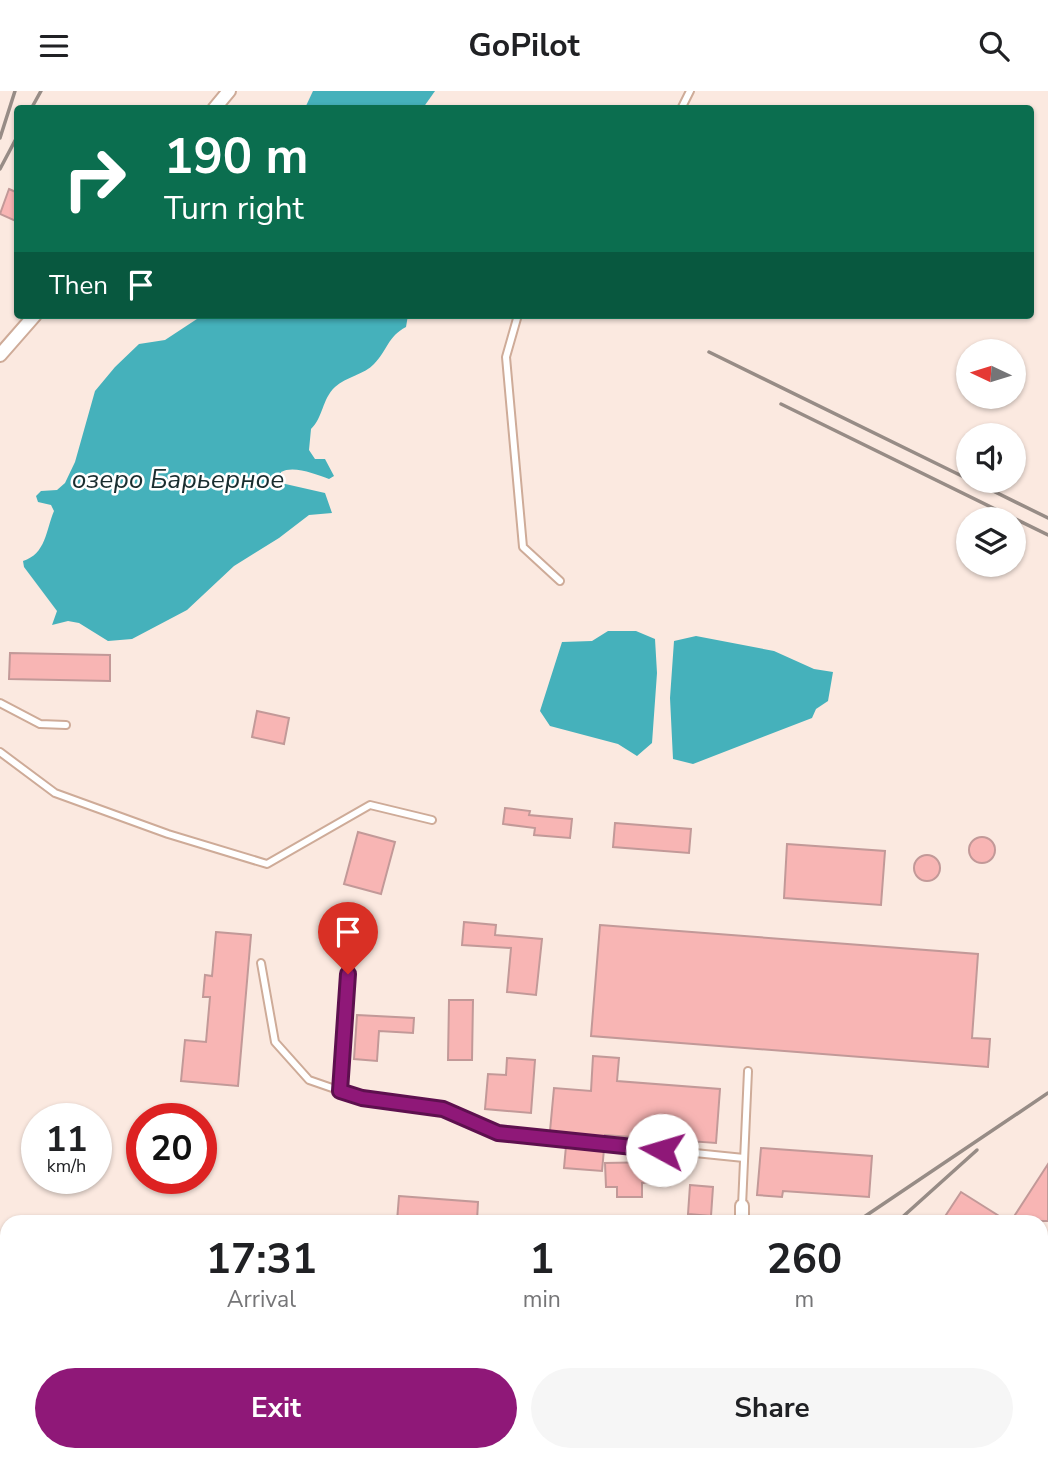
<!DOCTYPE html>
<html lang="en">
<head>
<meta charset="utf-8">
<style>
  body { margin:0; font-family:"Nunito Sans",sans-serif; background:#f6f6f6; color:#202124; height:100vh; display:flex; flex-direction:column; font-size:26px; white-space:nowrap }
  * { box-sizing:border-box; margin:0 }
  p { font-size:23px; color:#757577 }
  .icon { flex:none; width:38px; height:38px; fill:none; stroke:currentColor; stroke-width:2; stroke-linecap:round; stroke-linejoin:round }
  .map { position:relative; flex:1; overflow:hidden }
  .sheet { position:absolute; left:0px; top:1124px; width:1048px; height:247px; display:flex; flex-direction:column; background:#fff; border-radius:21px 21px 0 0; box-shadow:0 2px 5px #0004 }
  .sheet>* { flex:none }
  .banner { position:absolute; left:14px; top:14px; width:1020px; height:214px; border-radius:7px; box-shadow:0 2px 5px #0004; background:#0b6e4f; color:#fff; overflow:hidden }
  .needle { width:46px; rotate:274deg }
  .controls { position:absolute; left:956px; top:248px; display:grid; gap:14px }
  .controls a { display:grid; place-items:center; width:70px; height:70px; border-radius:50%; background:#fff; box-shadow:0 2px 5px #0004; font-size:35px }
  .speed { position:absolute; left:21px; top:1012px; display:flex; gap:14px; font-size:35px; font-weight:700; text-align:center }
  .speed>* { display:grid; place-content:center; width:91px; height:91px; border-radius:50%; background:#fff; box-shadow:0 2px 5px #0004; line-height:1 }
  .speed small { font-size:18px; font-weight:400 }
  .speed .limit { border:10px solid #d22; background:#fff; color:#111 }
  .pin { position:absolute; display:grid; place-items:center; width:60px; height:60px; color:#fff; margin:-72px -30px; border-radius:50% 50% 50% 0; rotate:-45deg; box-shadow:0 0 7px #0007 }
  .pin .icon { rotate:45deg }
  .me { position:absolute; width:77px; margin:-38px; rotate:276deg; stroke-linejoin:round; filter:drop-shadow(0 0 5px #0008) }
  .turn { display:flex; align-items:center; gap:24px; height:147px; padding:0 35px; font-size:32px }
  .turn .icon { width:91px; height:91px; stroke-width:2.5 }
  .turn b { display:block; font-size:49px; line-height:60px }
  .then { display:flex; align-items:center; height:66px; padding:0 35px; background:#0003; gap:14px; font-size:26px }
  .eta { display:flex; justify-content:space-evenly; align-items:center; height:119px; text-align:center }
  .eta b { font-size:42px; font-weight:700; line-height:49px }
  .button { display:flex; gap:14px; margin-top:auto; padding:14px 35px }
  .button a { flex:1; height:80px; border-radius:42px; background:#8f1878; color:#fff; font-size:28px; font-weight:700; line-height:80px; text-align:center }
  .button a+a { background:#f6f6f6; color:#202124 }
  header { display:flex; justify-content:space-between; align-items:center; height:91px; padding:0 35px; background:#fff; font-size:32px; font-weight:700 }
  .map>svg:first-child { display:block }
</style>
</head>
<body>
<header><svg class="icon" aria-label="menu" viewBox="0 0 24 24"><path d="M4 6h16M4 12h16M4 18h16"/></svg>GoPilot<svg class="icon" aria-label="search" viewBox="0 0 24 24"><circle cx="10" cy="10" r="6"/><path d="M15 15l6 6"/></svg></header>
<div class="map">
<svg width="1048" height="1370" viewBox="0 0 1048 1370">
  <rect width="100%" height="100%" fill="#fbf3ef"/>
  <path fill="#fbe9e0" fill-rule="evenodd" d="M 0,0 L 1048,0 L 1048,1370 L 0,1370 ZM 18,18 L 1031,18 L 1031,224 L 18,224 ZM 968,261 L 1013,261 L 1013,306 L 968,306 ZM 968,345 L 1013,345 L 1013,390 L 968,390 ZM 968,429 L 1013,429 L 1013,474 L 968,474 ZM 37,1027 L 96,1027 L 96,1087 L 37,1087 ZM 142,1027 L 201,1027 L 201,1087 L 142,1087 ZM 7,1130 L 1041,1130 L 1041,1363 L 7,1363 Z"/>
  <g fill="#45b1bb">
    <polygon points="313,0 435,0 423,17 305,17"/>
    <path d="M 203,224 L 408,224 L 406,236 C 388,245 387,260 374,273 C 365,283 346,286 335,296 C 322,308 323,327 311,338 L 309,359 L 315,368 L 325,368 L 334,385 L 329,388 C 316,383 293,374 281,381 L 281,392 L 325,402 L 332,422 L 309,424 L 279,447 L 234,475 L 187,519 L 132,548 L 108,550 L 79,532 L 68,530 L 52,534 L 57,520 L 24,476 L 23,470 C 46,463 46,439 54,420 L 51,414 L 38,411 L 36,405 L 41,400 L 57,399 L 65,392 L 75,371 L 95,300 L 115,276 L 139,253 L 165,249 Z"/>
    <polygon points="608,540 636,540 655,548 657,582 652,652 637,665 618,653 550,635 540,620 562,551 592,550"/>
    <polygon points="696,545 774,560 814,578 833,581 828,610 816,618 812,627 693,673 673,668 670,607 674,550"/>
  </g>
  <g fill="#f8b5b4" stroke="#c29998" stroke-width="2">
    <polygon points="9,98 18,102 18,131 0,123"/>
    <polygon points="10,562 110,564 110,590 9,588"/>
    <polygon points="257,620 289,627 284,653 252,646"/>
    <polygon points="505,717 530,720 529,724 572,728 570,747 534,744 535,737 503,733"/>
    <polygon points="615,732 691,738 689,762 613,756"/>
    <polygon points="358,741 395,751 381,803 344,793"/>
    <circle cx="982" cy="759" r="13"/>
    <polygon points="787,753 885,760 881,814 784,807"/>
    <circle cx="927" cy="777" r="13"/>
    <polygon points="464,831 496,834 495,844 542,848 536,904 507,901 511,857 462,854"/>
    <polygon points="600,834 978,863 972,947 990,948 988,976 591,945"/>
    <polygon points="216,841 251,844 238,995 181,990 185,949 206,951 210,906 203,906 205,884 212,885"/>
    <polygon points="449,909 473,909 472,969 448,969"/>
    <polygon points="357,924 414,927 413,942 379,940 377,970 354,968"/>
    <polygon points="593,965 619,967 617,990 720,998 716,1052 605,1044 605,1047 550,1040 554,997 591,1000"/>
    <polygon points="507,967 535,969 531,1022 485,1018 488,983 506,984"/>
    <polygon points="566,1055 604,1058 602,1080 564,1077"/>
    <polygon points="761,1057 872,1065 869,1106 783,1100 782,1106 757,1104"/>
    <polygon points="657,1071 657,1091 642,1092 642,1106 617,1106 617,1096 606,1096 605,1072"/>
    <polygon points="1048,1073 1048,1130 1011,1130"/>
    <polygon points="690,1094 713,1096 711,1125 688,1123"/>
    <polygon points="961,1101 1007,1130 942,1130"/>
    <polygon points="399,1105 478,1111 477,1130 397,1130"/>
  </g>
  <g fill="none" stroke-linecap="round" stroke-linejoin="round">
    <g stroke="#ceab98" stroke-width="10">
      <g id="lane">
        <polyline points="681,18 690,0"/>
        <polyline points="518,224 506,266 523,456 560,490"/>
        <polyline points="0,612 40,633 66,634"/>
        <polyline points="0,661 55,702 168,743 267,773 370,714 432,729"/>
        <polyline points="261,872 275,951 309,989 361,1007 443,1018 498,1042 744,1067"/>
        <polyline points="340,1000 348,882"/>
        <polyline points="742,1115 748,980"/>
        <polyline points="0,1208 7,1211"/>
        <polyline points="0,1331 7,1328"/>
      </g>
    </g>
    <g stroke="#ceab98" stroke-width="16">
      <g id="street">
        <polyline points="214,18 229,0"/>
        <polyline points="0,264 35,224"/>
        <polyline points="742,1115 742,1130"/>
        <polyline points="727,1370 727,1363"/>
      </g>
    </g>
    <use href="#lane" stroke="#fff" stroke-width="6"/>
    <use href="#street" stroke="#fff" stroke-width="12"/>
    <g stroke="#978c86" stroke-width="3.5">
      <polyline points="31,18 41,0"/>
      <polyline points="0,47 15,0"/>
      <polyline points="0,78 18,44"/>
      <polyline points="709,261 968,388"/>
      <polyline points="781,313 1048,444"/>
      <polyline points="973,390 1048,427"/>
      <polyline points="858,1130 1048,1002"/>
      <polyline points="898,1130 977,1059"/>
      <polyline points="323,1363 390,1370"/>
      <polyline points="656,1363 672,1370"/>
      <polyline points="817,1363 819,1370"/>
      <polyline points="77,1370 102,1363"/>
      <polyline points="120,1370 149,1363"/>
    </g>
  </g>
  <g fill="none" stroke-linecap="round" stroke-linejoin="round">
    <g stroke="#5d104e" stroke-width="18">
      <polyline id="route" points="348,883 340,1000 362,1007 443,1018 498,1042 662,1059"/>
    </g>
    <use href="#route" stroke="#8f1878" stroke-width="12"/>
  </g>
  <g text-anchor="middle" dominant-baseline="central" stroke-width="5" stroke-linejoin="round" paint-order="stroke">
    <g font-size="26" font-style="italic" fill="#1a2d2f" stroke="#fff">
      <text x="178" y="388">озеро Барьерное</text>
    </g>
  </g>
</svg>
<div class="controls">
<a><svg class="needle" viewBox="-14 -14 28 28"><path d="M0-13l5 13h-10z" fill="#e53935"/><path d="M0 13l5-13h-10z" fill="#757577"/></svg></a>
<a><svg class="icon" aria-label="sound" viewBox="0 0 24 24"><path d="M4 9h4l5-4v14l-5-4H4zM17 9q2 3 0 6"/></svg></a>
<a><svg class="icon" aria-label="layers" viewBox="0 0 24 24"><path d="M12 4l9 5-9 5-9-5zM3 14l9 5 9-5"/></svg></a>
</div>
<div class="speed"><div>11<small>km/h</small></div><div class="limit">20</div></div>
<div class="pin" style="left:348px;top:883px;background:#d93025"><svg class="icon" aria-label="arrive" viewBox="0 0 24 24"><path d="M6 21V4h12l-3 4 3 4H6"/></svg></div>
<svg class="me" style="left:662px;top:1059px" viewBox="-20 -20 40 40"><circle r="19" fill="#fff"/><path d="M0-13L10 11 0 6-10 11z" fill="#8f1878"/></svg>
<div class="banner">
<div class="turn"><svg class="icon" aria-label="right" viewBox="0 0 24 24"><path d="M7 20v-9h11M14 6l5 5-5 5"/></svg><div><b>190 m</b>Turn right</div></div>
<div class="then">Then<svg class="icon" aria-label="arrive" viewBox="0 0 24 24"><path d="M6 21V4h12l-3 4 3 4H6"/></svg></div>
</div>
<section class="sheet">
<div class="eta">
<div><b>17:31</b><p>Arrival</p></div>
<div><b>1</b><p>min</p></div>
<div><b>260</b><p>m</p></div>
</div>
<div class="button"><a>Exit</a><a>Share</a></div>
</section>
</div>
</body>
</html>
